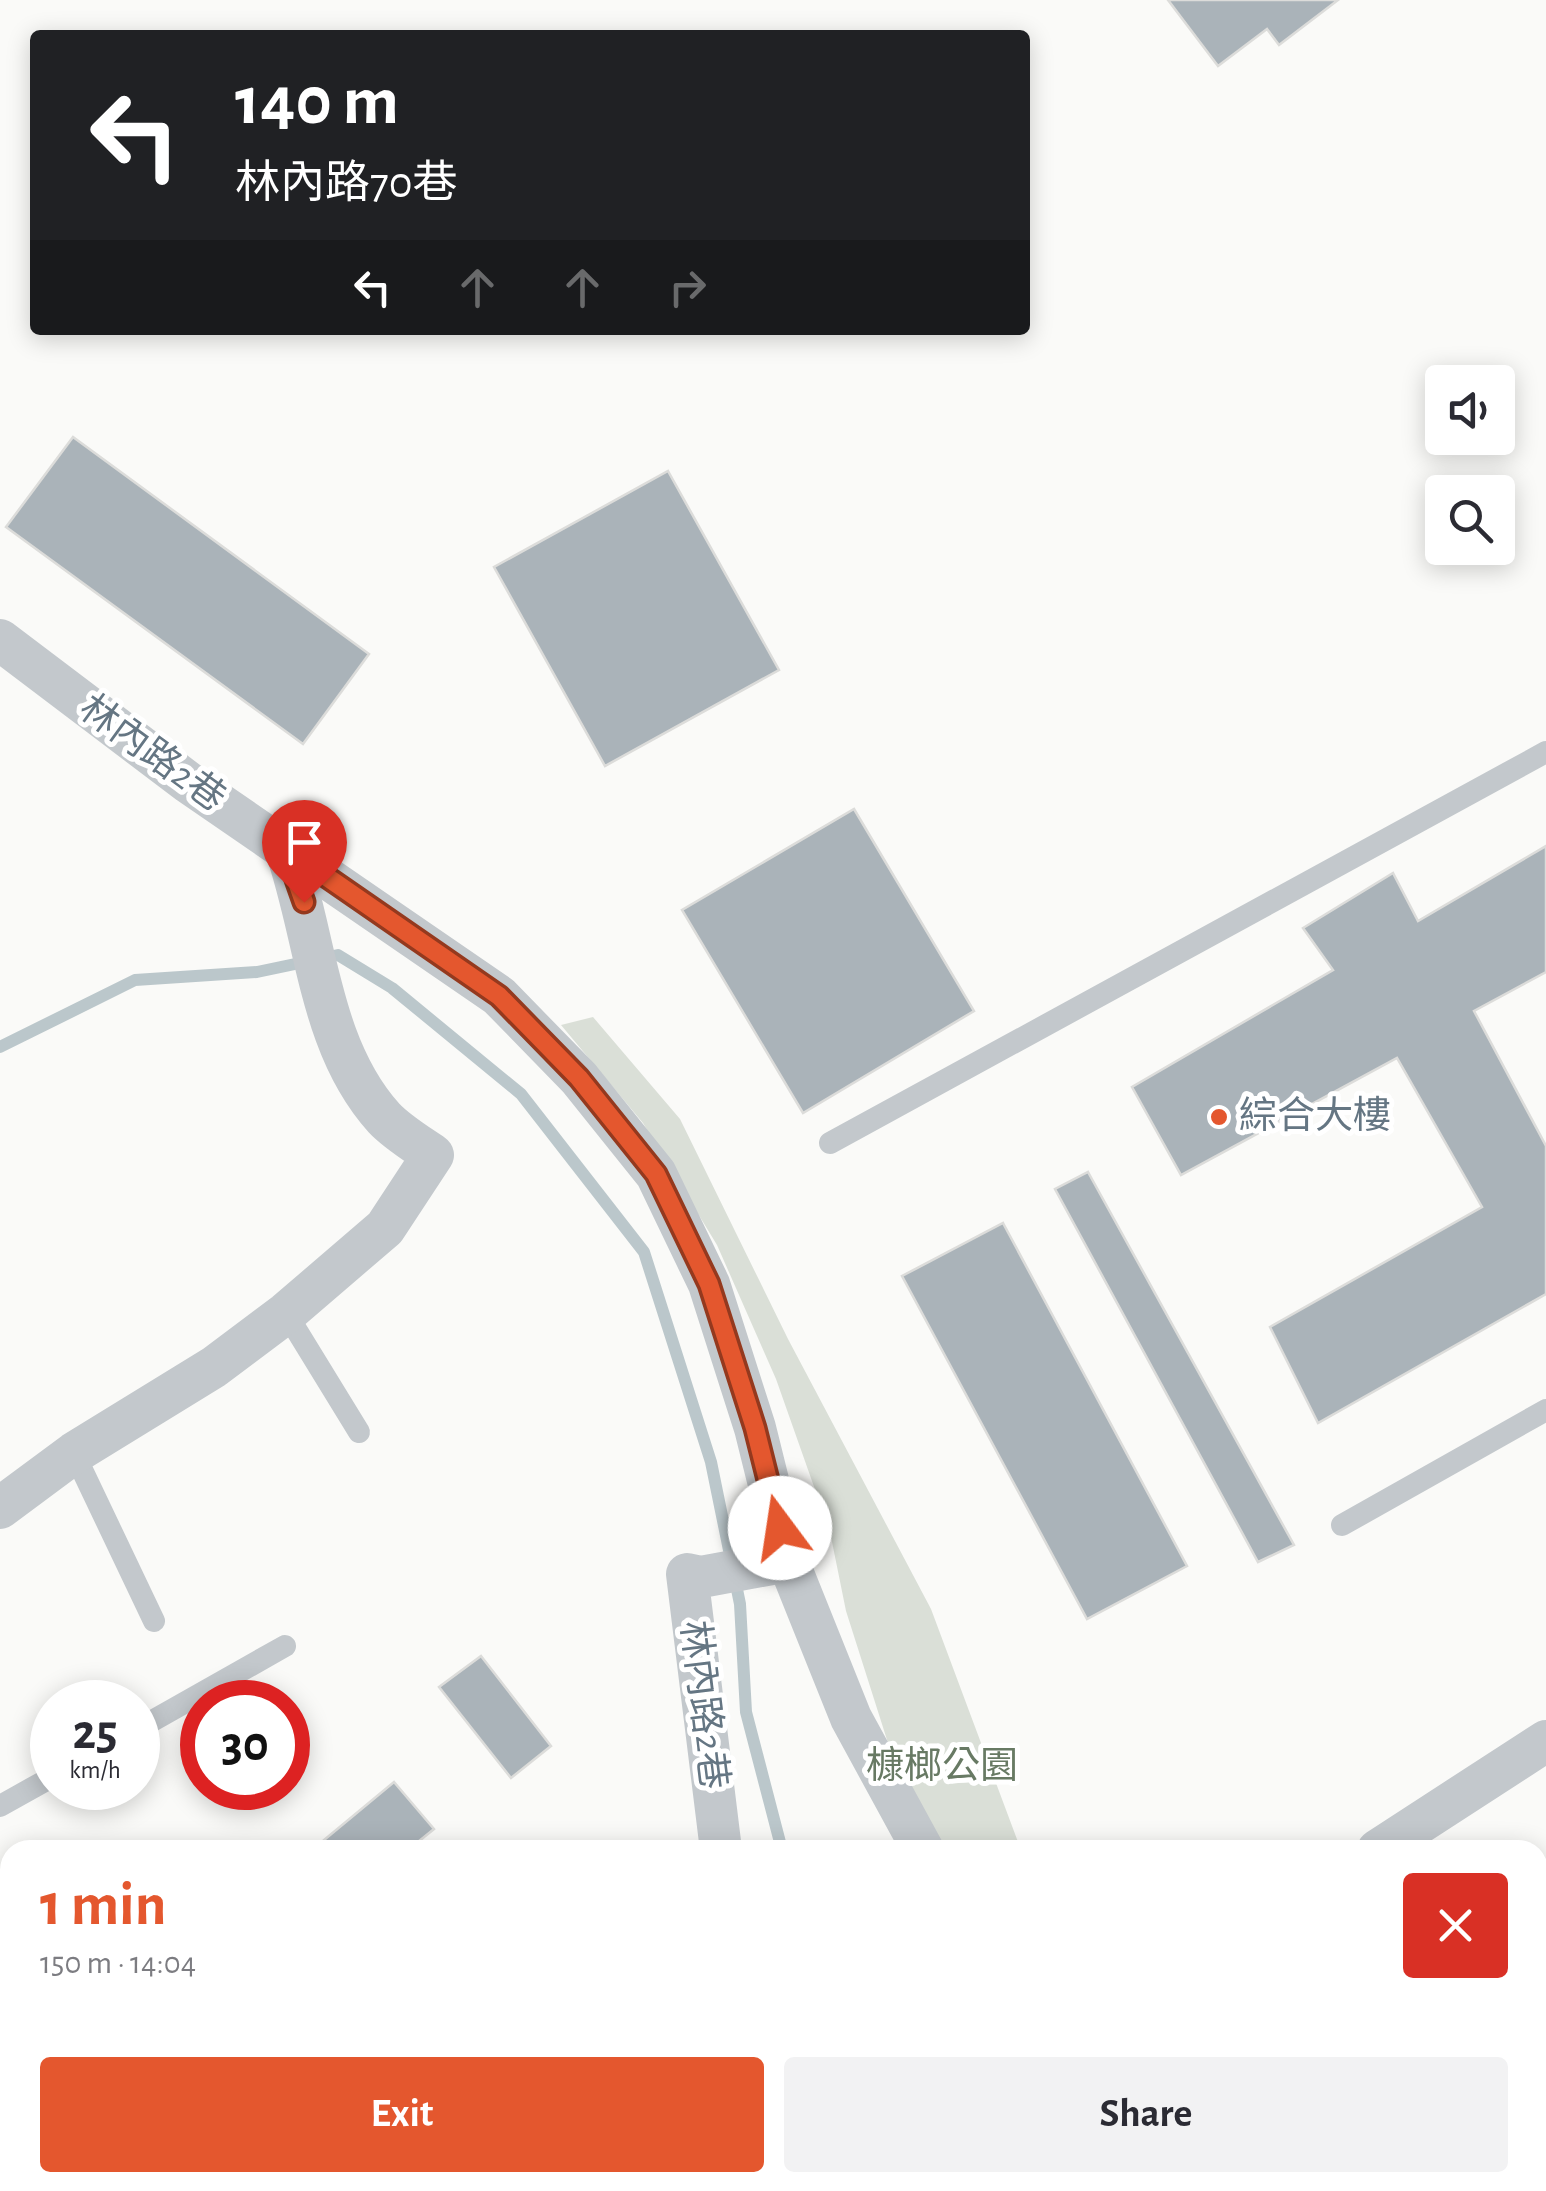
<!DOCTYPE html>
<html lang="en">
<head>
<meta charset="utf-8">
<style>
  body { margin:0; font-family:"Alegreya Sans","Noto Sans TC",sans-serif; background:#f2f2f3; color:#2b2b33; height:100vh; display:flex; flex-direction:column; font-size:38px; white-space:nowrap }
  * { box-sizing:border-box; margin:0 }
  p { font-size:32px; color:#7c7c81 }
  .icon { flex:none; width:55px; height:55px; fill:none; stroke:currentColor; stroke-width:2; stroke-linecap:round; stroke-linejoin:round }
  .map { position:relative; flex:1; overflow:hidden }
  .sheet { position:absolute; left:0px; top:1840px; width:1548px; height:352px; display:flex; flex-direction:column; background:#fff; border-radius:30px 30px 0 0; box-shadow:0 5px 25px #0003 }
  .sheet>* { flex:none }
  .guide { position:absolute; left:30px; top:30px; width:1000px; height:305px; border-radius:10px; box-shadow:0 5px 25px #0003; background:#202124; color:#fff; overflow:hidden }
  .tools { position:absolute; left:1425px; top:365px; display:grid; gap:20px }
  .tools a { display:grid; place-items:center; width:90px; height:90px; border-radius:10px; background:#fff; box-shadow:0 5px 25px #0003; font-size:50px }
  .speed { position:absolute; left:30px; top:1680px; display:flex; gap:20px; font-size:50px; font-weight:700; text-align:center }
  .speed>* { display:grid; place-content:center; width:130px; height:130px; border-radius:50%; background:#fff; box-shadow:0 5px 25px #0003; line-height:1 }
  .speed small { font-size:25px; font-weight:400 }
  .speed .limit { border:15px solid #d22; background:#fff; color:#111 }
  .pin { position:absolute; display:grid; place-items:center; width:85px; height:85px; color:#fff; margin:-102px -42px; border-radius:50% 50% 50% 0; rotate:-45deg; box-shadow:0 0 10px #0007 }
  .pin .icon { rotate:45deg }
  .me { position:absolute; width:110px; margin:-55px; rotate:346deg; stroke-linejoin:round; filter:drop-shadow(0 0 8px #0008) }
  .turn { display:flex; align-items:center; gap:35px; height:210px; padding:0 40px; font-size:45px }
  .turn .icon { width:130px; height:130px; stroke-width:2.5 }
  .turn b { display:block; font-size:70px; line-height:85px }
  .lanes { display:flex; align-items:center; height:95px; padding:0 40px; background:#0003; justify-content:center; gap:50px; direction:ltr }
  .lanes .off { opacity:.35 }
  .round { display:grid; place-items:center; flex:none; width:105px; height:105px; border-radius:10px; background:#f2f2f3 }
  .headline { display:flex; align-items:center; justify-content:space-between; height:170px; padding:0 40px }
  h1 { font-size:60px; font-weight:700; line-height:75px; color:#e4572e }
  .primary-button { display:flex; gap:20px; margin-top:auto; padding:20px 40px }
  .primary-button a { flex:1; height:115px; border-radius:10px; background:#e4572e; color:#fff; font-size:40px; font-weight:700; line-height:115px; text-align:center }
  .primary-button a+a { background:#f2f2f3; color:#2b2b33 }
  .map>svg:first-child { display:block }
</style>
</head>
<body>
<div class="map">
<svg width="1546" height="2191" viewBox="0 0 1546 2191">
  <rect width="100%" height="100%" fill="#fafaf8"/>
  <polygon fill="#dadfd7" points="593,1017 680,1119 788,1339 931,1609 1021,1850 942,1850 902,1787 846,1611 830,1532 776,1379 717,1245 643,1123 561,1025"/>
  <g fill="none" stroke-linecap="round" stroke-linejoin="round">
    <polyline stroke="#bbc7cb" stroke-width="12" points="0,1047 135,980 257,972 338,955 392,988 521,1094 644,1252 711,1462 740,1604 746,1712 782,1850"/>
  </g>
  <g fill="#aab3b9" stroke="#dcdcda" stroke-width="2.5">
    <polygon points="1168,0 1338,0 1279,45 1267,29 1218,66"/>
    <polygon points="73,437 369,654 303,744 6,527"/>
    <polygon points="668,471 779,670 605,766 494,567"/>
    <polygon points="854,809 974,1011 803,1113 682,910"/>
    <polygon points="1546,846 1546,972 1474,1011 1546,1146 1546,1294 1318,1423 1270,1327 1482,1207 1397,1058 1181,1175 1132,1087 1333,970 1303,928 1393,873 1418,921"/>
    <polygon points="1088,1172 1294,1545 1258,1562 1055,1189"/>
    <polygon points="1003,1223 1187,1566 1087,1619 902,1276"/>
    <polygon points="481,1656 551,1746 511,1778 439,1687"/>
    <polygon points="394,1782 434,1829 408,1850 312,1850"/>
    <polygon points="10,2095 10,2153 0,2141 0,2103"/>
  </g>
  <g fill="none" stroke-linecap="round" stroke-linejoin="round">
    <g stroke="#c3c8cc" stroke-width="22">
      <polyline points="830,1143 1546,752"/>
      <polyline points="286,1313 359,1432"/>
      <polyline points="74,1453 154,1621"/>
      <polyline points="1342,1525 1546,1410"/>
      <polyline points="138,1729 285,1646"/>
      <polyline points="0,1806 52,1777"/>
      <polyline points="92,2182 99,2191"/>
      <polyline points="37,2191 47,2182"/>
      <polyline points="571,2191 572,2182"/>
    </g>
    <g stroke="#c3c8cc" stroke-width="42">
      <polyline points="0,640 189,783 499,996 579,1078 656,1174 709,1284 755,1428 788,1561 851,1718 923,1850"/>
      <path d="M 0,1508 L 74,1453 L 214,1367 L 286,1313 L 385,1228 L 433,1155 C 417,1144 397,1132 384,1118 C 318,1045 317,937 285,847"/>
      <polyline points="721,1850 687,1574 701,1577 788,1561"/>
      <polyline points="1378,1850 1546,1741"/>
      <polyline points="874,2182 879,2191"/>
      <polyline points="1101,2182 1102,2191"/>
      <polyline points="926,2191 936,2182"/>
    </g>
  </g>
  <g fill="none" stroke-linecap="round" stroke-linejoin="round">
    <g stroke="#94391e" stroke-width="25">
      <polyline id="route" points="304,902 285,848 499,996 579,1078 656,1174 709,1284 755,1428 780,1528"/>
    </g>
    <use href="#route" stroke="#e4572e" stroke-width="18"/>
  </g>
  <circle fill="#e4572e" stroke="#fff" stroke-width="4" cx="1219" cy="1117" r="10"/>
  <g text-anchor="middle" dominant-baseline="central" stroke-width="10" stroke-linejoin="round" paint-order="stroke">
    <g font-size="38" fill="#657683" stroke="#fff">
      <text transform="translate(152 754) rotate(36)">林內路2巷</text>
      <text transform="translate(703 1705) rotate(83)">林內路2巷</text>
    </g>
    <g font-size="38" fill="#657683" stroke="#fff" text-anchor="start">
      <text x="1239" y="1117">綜合大樓</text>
    </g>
    <g font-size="38" fill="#687a64" stroke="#fff">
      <text x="942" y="1767">槺榔公園</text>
    </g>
  </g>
</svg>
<div class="tools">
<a><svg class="icon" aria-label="sound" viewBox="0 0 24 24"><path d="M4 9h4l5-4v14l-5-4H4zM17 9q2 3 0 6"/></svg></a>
<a><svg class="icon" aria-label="search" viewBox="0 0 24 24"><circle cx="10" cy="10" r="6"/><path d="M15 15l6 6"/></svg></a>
</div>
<div class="speed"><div>25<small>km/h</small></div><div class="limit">30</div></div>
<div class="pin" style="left:304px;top:902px;background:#d93025"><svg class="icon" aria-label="arrive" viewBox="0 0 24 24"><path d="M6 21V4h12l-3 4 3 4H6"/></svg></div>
<svg class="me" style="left:780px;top:1528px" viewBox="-20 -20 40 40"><circle r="19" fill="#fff"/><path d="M0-13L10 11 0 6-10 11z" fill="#e4572e"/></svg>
<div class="guide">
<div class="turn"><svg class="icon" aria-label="left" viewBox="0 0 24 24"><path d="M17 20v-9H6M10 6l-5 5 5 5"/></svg><div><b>140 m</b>林內路70巷</div></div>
<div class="lanes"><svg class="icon" aria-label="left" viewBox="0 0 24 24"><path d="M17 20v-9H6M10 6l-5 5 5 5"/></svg><svg class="icon off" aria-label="ahead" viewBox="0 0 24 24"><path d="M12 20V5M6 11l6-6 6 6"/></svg><svg class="icon off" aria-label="ahead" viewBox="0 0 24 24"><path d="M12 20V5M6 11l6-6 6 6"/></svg><svg class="icon off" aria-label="right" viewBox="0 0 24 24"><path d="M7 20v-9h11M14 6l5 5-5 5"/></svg></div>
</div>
<section class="sheet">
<div class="headline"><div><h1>1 min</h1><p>150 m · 14:04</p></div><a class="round" style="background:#d93025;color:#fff"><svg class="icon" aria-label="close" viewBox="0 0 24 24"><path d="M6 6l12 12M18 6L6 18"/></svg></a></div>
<div class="primary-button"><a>Exit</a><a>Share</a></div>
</section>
</div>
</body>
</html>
